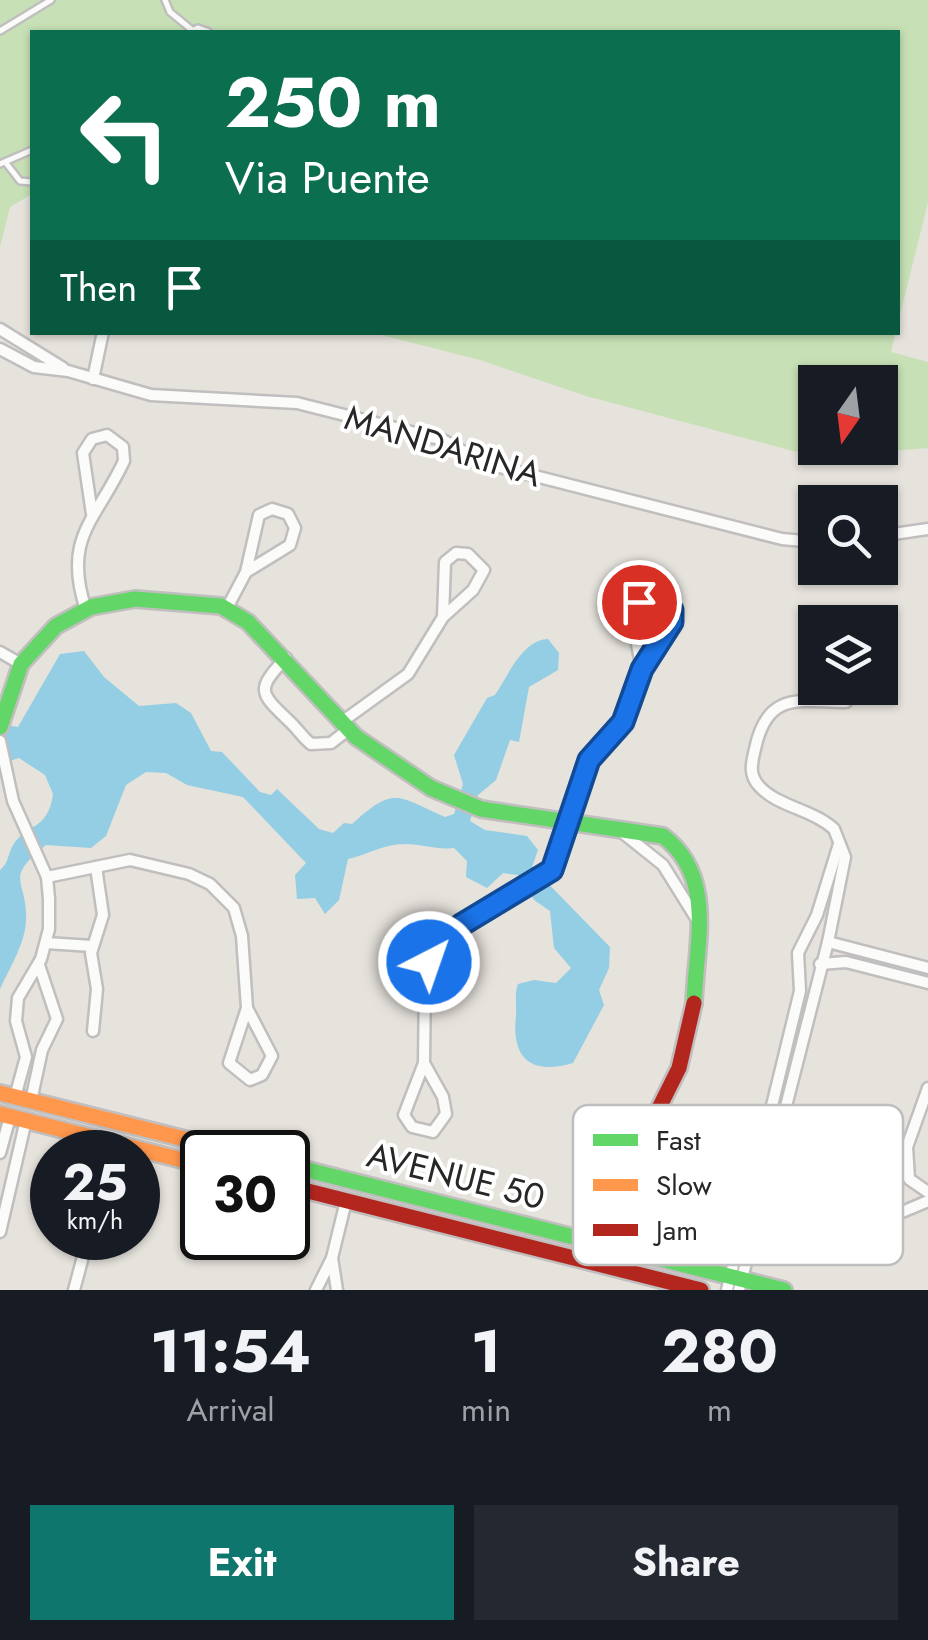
<!DOCTYPE html>
<html lang="en">
<head>
<meta charset="utf-8">
<style>
  body { margin:0; font-family:Jost,sans-serif; background:#242831; color:#f1f3f6; height:100vh; display:flex; flex-direction:column; font-size:38px; white-space:nowrap }
  * { box-sizing:border-box; margin:0 }
  p { font-size:32px; color:#9ea1a6 }
  .icon { flex:none; width:55px; height:55px; fill:none; stroke:currentColor; stroke-width:2; stroke-linecap:round; stroke-linejoin:round }
  .map { position:relative; height:1290px; overflow:hidden }
  .details { display:flex; flex-direction:column; background:#171b24; flex:1 }
  .details>* { flex:none }
  .top-card { position:absolute; left:30px; top:30px; width:870px; height:305px; border-radius:0px; box-shadow:0 2px 8px #0004; background:#0b6e4f; color:#fff; overflow:hidden }
  .needle { width:65px; rotate:194deg }
  .controls { position:absolute; left:798px; top:365px; display:grid; gap:20px }
  .controls a { display:grid; place-items:center; width:100px; height:100px; border-radius:0px; background:#171b24; box-shadow:0 2px 8px #0004; font-size:50px }
  .speed { position:absolute; left:30px; top:1130px; display:flex; gap:20px; font-size:50px; font-weight:700; text-align:center }
  .speed>* { display:grid; place-content:center; width:130px; height:130px; border-radius:50%; background:#171b24; box-shadow:0 2px 8px #0004; line-height:1 }
  .speed small { font-size:25px; font-weight:400 }
  .speed .limit { border:5px solid #111; border-radius:15px; background:#fff; color:#111 }
  .pin { position:absolute; display:grid; place-items:center; width:85px; height:85px; color:#fff; margin:-42px; border:5px solid #fff; border-radius:50%; box-shadow:0 2px 10px #0007 }
  .me { position:absolute; width:110px; margin:-55px; rotate:41deg; stroke-linejoin:round; filter:drop-shadow(0 0 8px #0008) }
  .turn { display:flex; align-items:center; gap:35px; height:210px; padding:0 30px; font-size:45px }
  .turn .icon { width:130px; height:130px; stroke-width:2.5 }
  .turn b { display:block; font-size:70px; line-height:85px }
  .then { display:flex; align-items:center; height:95px; padding:0 30px; background:#0003; gap:20px; font-size:38px }
  .eta { display:flex; justify-content:space-evenly; align-items:center; height:170px; text-align:center }
  .eta b { font-size:60px; font-weight:700; line-height:70px }
  .button { display:flex; gap:20px; margin-top:auto; padding:20px 30px }
  .button a { flex:1; height:115px; border-radius:0px; background:#0f766e; color:#fff; font-size:40px; font-weight:700; line-height:115px; text-align:center }
  .button a+a { background:#242831; color:#f1f3f6 }
  .map>svg:first-child { display:block }
</style>
</head>
<body>
<div class="map">
<svg width="928" height="1290" viewBox="0 0 928 1290">
  <rect width="100%" height="100%" fill="#e6e2dc"/>
  <g fill="#c7e0b6" fill-rule="evenodd">
    <polygon points="0,0 928,0 928,202 898,323 898,32 32,32 32,194 10,207 0,247"/>
    <path d="M 374,333 L 895,333 L 891,352 L 928,362 L 928,448 L 816,457 L 586,396 L 480,360 ZM 815,382 L 880,382 L 880,448 L 815,448 Z"/>
  </g>
  <path fill="#93cee4" d="M 548,639 L 559,653 L 558,670 L 529,687 L 519,742 L 510,740 L 496,780 L 478,795 L 470,821 L 485,830 L 527,836 L 538,850 L 532,867 L 610,947 L 609,968 L 599,990 L 604,1005 L 573,1063 C 530,1076 511,1057 516,1016 C 517,1004 514,995 518,984 L 534,980 L 556,983 L 571,968 L 554,948 L 550,911 L 534,900 L 518,875 L 503,873 L 487,888 L 466,877 L 467,861 L 454,848 C 436,850 423,844 405,844 C 383,844 367,855 348,859 L 339,900 L 325,914 L 315,898 L 297,899 L 295,875 L 306,863 L 243,797 L 187,785 L 166,773 L 146,772 L 126,785 L 106,836 L 91,848 L 46,845 C 2,880 28,879 26,921 C 25,944 9,969 0,989 L 0,870 C 9,862 7,857 12,847 C 26,822 48,832 53,794 L 45,775 L 19,758 L 0,764 L 0,724 L 18,727 L 60,654 L 84,651 L 104,677 L 139,706 L 176,703 L 191,713 L 211,751 L 222,752 L 260,792 L 271,795 L 277,789 L 319,829 L 333,833 L 344,823 L 352,824 C 395,785 397,796 445,817 L 454,814 L 463,784 L 454,755 L 487,698 L 495,695 C 508,676 522,640 548,639 Z"/>
  <g fill="none" stroke-linecap="round" stroke-linejoin="round">
    <g stroke="#c0bebe" stroke-width="10">
      <g id="lane">
        <polyline points="165,0 170,12 192,30"/>
        <polyline points="0,31 51,0"/>
        <polyline points="190,32 198,28 209,32"/>
        <polyline points="6,163 20,181 32,182"/>
        <polyline points="0,164 32,150"/>
      </g>
    </g>
    <g stroke="#c0bebe" stroke-width="15">
      <g id="street">
        <polyline points="0,329 63,368"/>
        <polyline points="0,349 34,367 68,371 151,395 297,403 443,440 484,463 782,539 815,542"/>
        <polyline points="93,379 103,332"/>
        <polyline points="880,536 928,529"/>
        <polyline points="227,608 246,572 259,515 272,509 288,514 295,528 290,545 246,572"/>
        <path d="M 86,610 C 62,537 96,521 124,461 L 123,447 L 107,435 L 92,439 L 83,453 L 92,514"/>
        <polyline points="0,652 21,664"/>
        <path d="M 286,658 C 255,690 260,693 289,721 C 297,728 302,737 311,744 L 331,743 L 349,729"/>
        <polyline points="343,721 408,674 443,617 473,590 484,570 468,554 456,553 445,562 443,617"/>
        <polyline points="0,741 13,801 47,877 49,899 49,929 41,959 18,998 16,1021 26,1057 15,1097"/>
        <polyline points="623,833 663,865 696,918"/>
        <polyline points="47,877 130,860 189,874 210,884 234,908 242,936 247,1008 229,1063 250,1080 262,1075 272,1056 247,1008"/>
        <polyline points="828,942 928,968"/>
        <polyline points="46,943 92,946"/>
        <polyline points="820,964 846,962 928,983"/>
        <polyline points="424,988 401,964 404,944 422,929 453,933"/>
        <polyline points="93,1031 97,989 91,953 103,915 96,867"/>
        <polyline points="424,1063 404,1115 412,1127 433,1132 446,1114 443,1097 424,1063 425,980 429,962 461,925 552,870 589,760 623,722 642,669 668,630 672,610 655,597 639,602 631,614 642,669"/>
        <polyline points="928,1088 907,1147 909,1179 928,1192"/>
        <polyline points="31,1101 42,1050 57,1019 39,965"/>
        <polyline points="0,1153 10,1117"/>
        <polyline points="905,1161 888,1173 883,1198 902,1212 928,1201"/>
        <polyline points="0,1232 26,1120"/>
        <polyline points="600,1244 615,1188"/>
        <polyline points="332,1258 337,1290"/>
        <polyline points="74,1290 88,1238"/>
        <polyline points="316,1290 332,1258 346,1201"/>
        <polyline points="727,1290 800,991 798,953 817,915 839,844"/>
        <path d="M 739,1290 L 828,942 L 845,857 L 834,829 C 812,809 778,807 759,786 C 748,774 752,762 755,749 C 767,692 797,701 846,702"/>
      </g>
    </g>
    <g stroke="#c0bebe" stroke-width="20">
      <g id="fast">
        <path d="M 0,727 L 21,664 L 56,626 L 91,607 L 135,599 L 221,606 L 248,622 L 356,737 L 431,788 L 481,809 L 663,836 C 716,876 696,943 694,1003"/>
        <polyline points="288,1165 784,1290"/>
      </g>
    </g>
    <g stroke="#c0bebe" stroke-width="20">
      <g id="slow">
        <polyline points="0,1093 237,1152"/>
        <polyline points="0,1114 202,1165"/>
      </g>
    </g>
    <g stroke="#c0bebe" stroke-width="20">
      <g id="jam">
        <polyline points="648,1130 604,1161 603,1177 615,1188 629,1191 642,1179 648,1130 679,1068 694,1003"/>
        <polyline points="288,1186 701,1290"/>
      </g>
    </g>
    <use href="#lane" stroke="#fbfbfa" stroke-width="5"/>
    <use href="#street" stroke="#fbfbfa" stroke-width="10"/>
    <use href="#fast" stroke="#63d668" stroke-width="15"/>
    <use href="#slow" stroke="#ff974d" stroke-width="15"/>
    <use href="#jam" stroke="#b3261e" stroke-width="15"/>
  </g>
  <g fill="none" stroke-linecap="round" stroke-linejoin="round">
    <g stroke="#114b97" stroke-width="25">
      <polyline id="route" points="429,962 461,925 552,870 589,760 623,722 642,669 672,622 672,610 662,600 639,602"/>
    </g>
    <use href="#route" stroke="#1a73e8" stroke-width="18"/>
  </g>
  <g text-anchor="middle" dominant-baseline="central" stroke-width="8" stroke-linejoin="round" paint-order="stroke">
    <g font-size="35" fill="#272727" stroke="#fff">
      <text transform="translate(443 446) rotate(17)">MANDARINA</text>
      <text transform="translate(456 1176) rotate(14)">AVENUE 50</text>
    </g>
  </g>
  <rect x="573" y="1105" width="330" height="160" rx="15" fill="#fff" stroke="#bebebe" stroke-width="2.5"/>
  <rect x="593" y="1134" width="45" height="12" fill="#63d668"/>
  <rect x="593" y="1179" width="45" height="12" fill="#ff974d"/>
  <rect x="593" y="1224" width="45" height="12" fill="#b3261e"/>
  <g font-size="28" fill="#272727">
    <text x="656" y="1150">Fast</text>
    <text x="656" y="1195">Slow</text>
    <text x="656" y="1240">Jam</text>
  </g>
</svg>
<div class="controls">
<a><svg class="needle" viewBox="-14 -14 28 28"><path d="M0-13l5 13h-10z" fill="#e53935"/><path d="M0 13l5-13h-10z" fill="#9ea1a6"/></svg></a>
<a><svg class="icon" aria-label="search" viewBox="0 0 24 24"><circle cx="10" cy="10" r="6"/><path d="M15 15l6 6"/></svg></a>
<a><svg class="icon" aria-label="layers" viewBox="0 0 24 24"><path d="M12 4l9 5-9 5-9-5zM3 14l9 5 9-5"/></svg></a>
</div>
<div class="speed"><div>25<small>km/h</small></div><div class="limit">30</div></div>
<div class="pin" style="left:639px;top:602px;background:#d93025"><svg class="icon" aria-label="arrive" viewBox="0 0 24 24"><path d="M6 21V4h12l-3 4 3 4H6"/></svg></div>
<svg class="me" style="left:429px;top:962px" viewBox="-20 -20 40 40"><circle r="17" fill="#1a73e8" stroke="#fff" stroke-width="3"/><path d="M0-11L8 9 0 5-8 9z" fill="#fff"/></svg>
<div class="top-card">
<div class="turn"><svg class="icon" aria-label="left" viewBox="0 0 24 24"><path d="M17 20v-9H6M10 6l-5 5 5 5"/></svg><div><b>250 m</b>Via Puente</div></div>
<div class="then">Then<svg class="icon" aria-label="arrive" viewBox="0 0 24 24"><path d="M6 21V4h12l-3 4 3 4H6"/></svg></div>
</div>
</div>
<section class="details">
<div class="eta">
<div><b>11:54</b><p>Arrival</p></div>
<div><b>1</b><p>min</p></div>
<div><b>280</b><p>m</p></div>
</div>
<div class="button"><a>Exit</a><a>Share</a></div>
</section>
</body>
</html>
